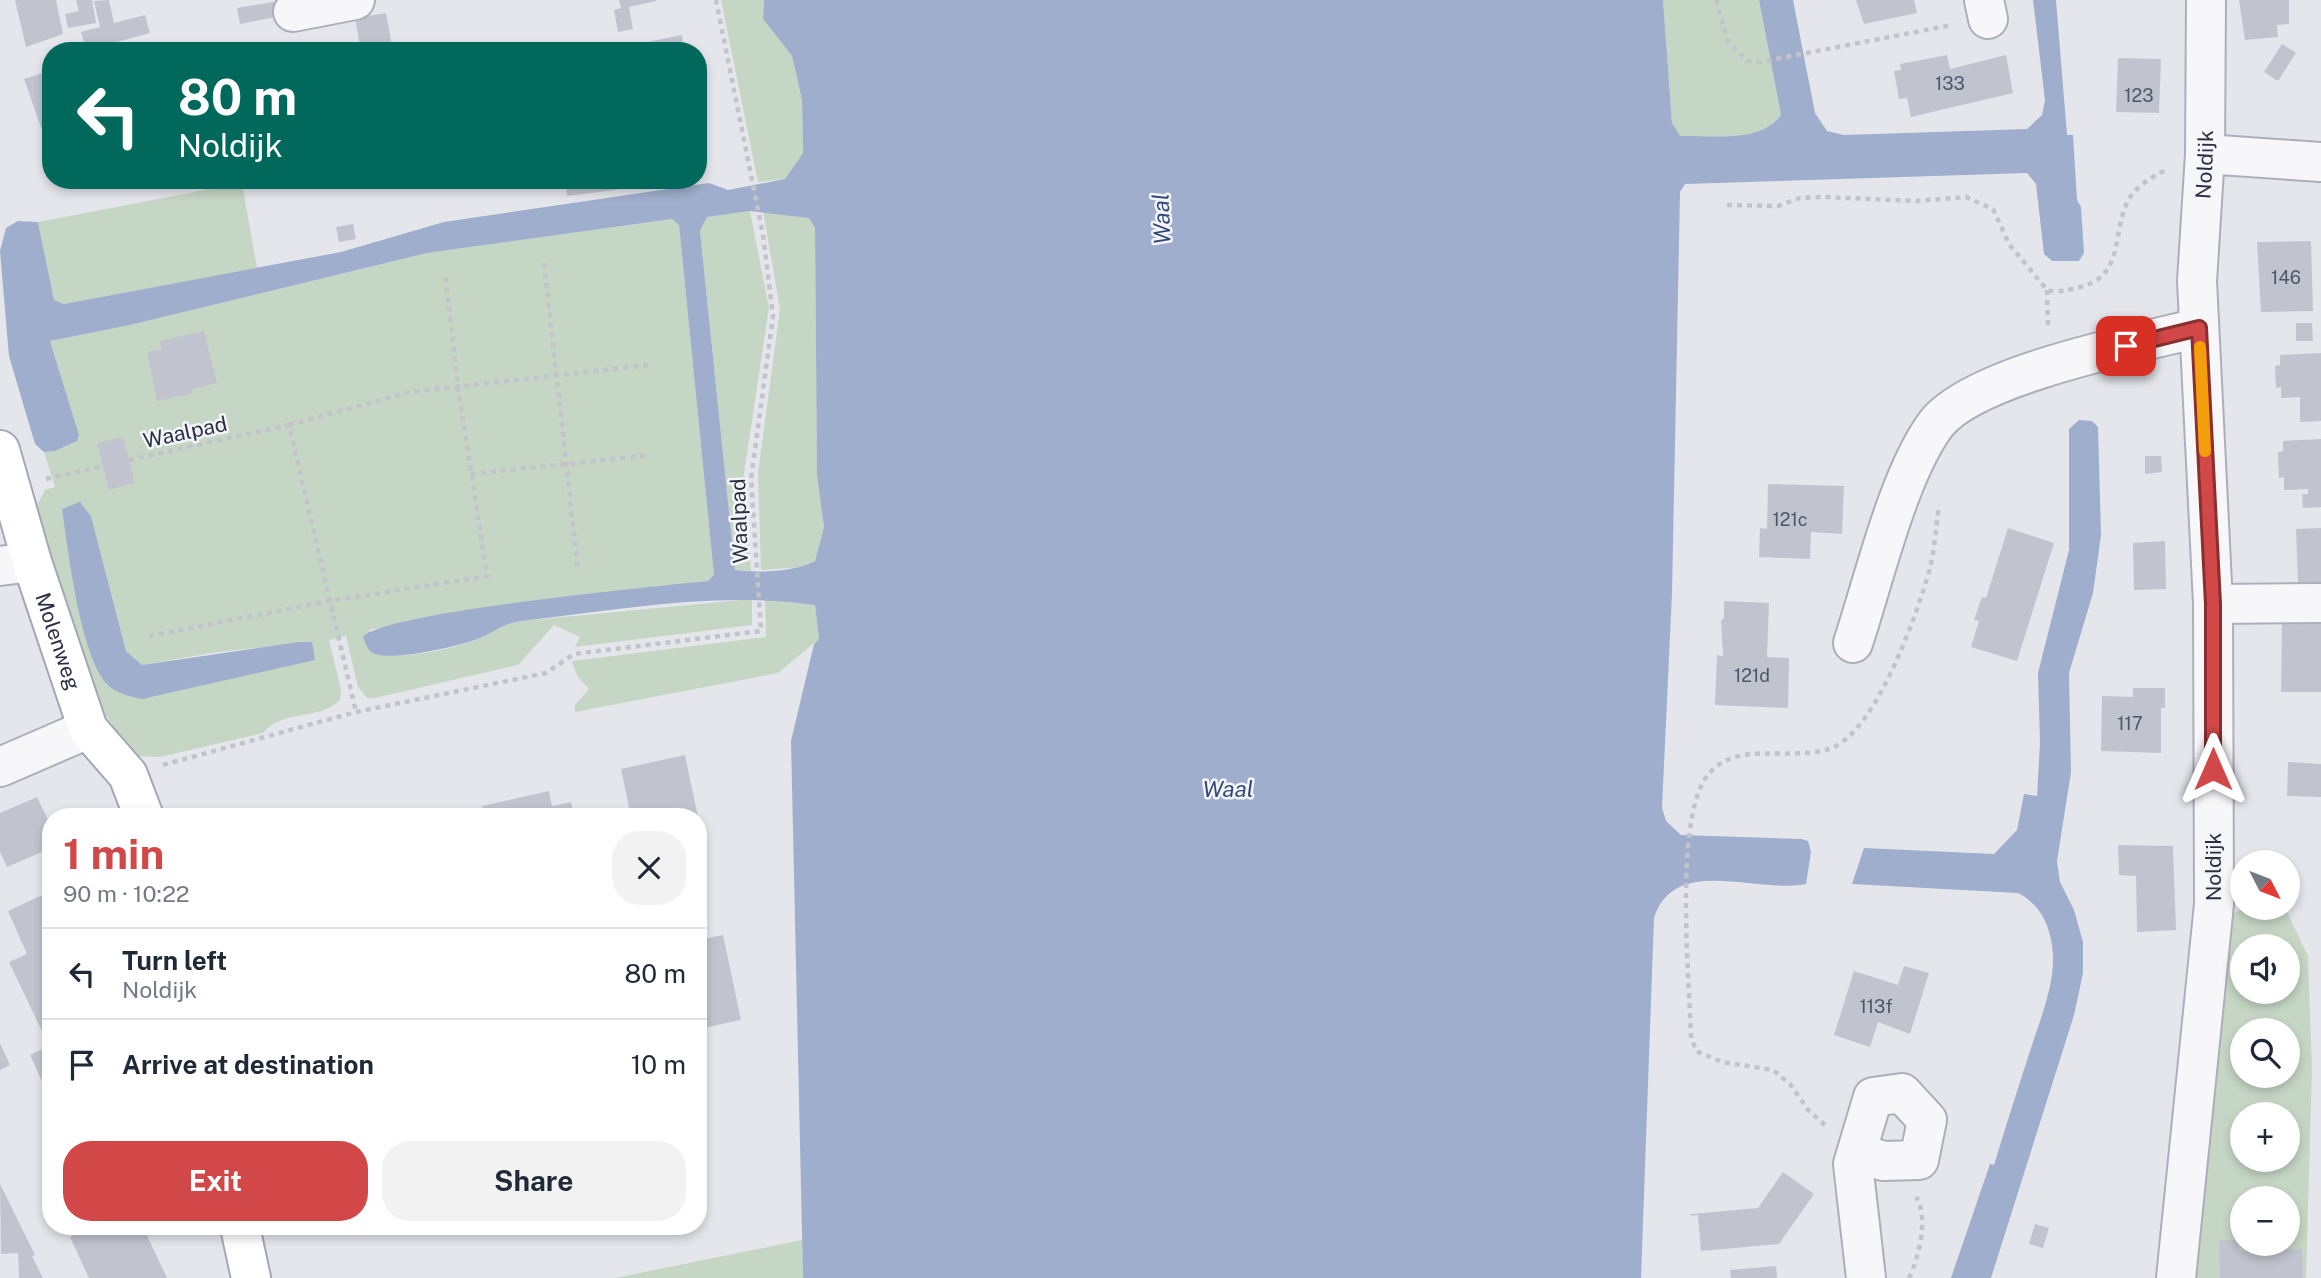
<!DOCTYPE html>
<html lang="en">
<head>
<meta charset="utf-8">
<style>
  body { margin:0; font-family:"Public Sans",sans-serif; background:#f2f2f3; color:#1f2937; height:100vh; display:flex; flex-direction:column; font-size:26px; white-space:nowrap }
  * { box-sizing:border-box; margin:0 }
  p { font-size:23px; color:#747a83 }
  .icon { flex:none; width:38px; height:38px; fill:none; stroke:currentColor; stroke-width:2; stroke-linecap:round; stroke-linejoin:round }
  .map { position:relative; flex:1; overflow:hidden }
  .side { position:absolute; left:42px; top:808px; width:665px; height:427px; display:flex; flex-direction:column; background:#fff; border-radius:28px; box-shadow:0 4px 10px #0003 }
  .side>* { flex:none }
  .hud { position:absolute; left:42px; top:42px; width:665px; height:147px; border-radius:28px; box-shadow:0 4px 10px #0003; background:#00695c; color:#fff; overflow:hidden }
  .needle { width:46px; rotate:132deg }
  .controls { position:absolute; left:2230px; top:850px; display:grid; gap:14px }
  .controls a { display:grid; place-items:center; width:70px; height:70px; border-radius:50%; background:#fff; box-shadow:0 4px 10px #0003; font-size:35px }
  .pin { position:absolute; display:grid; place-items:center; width:60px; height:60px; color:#fff; margin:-30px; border-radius:14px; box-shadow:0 4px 10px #0006 }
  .me { position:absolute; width:77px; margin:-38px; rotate:0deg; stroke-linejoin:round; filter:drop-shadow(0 0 5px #0008) }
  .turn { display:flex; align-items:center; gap:24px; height:147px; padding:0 21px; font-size:32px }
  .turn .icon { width:91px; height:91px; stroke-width:2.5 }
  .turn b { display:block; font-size:49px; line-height:60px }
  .round { display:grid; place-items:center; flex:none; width:74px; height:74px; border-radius:28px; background:#f2f2f3 }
  .overview { display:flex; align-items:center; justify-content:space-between; height:119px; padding:0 21px }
  h1 { font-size:42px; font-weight:700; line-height:52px; color:#d24848 }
  .primary-button { display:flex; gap:14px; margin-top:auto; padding:14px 21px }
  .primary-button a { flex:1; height:80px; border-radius:28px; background:#d24848; color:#fff; font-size:28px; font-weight:700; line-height:80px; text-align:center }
  .primary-button a+a { background:#f2f2f3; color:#1f2937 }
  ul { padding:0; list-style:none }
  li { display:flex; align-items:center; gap:21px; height:91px; padding:0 21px; border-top:2px solid #e0e1e3 }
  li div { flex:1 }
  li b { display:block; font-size:26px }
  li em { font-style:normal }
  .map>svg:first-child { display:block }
</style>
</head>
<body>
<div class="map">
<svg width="2321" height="1278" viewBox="0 0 2321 1278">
  <rect width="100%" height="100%" fill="#e4e6ec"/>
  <g fill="#c6d6c5" fill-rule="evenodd">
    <polygon points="721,0 764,0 763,19 792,56 802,100 803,153 785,179 758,182"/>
    <path d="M 1663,0 L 1759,0 L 1781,115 C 1760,144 1712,135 1679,136 L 1672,123 Z"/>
    <polygon points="242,183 257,268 64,304 54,300 38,222"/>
    <polygon points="750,211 769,308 744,473 751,571 735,570 700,231 707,217"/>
    <polygon points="763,211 809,218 815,228 817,474 824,527 815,561 805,567 761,570 758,473 780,309"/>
    <path d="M 672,219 L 679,225 L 714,574 L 709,581 L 465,611 L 369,630 L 374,654 C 405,659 453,650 482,637 C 498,630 502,624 521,621 L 752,599 L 752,625 L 575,647 L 580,637 L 554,625 L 518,665 L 375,698 L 367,698 L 358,687 L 346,636 L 329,640 L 341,689 L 340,700 C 319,721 282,709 263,733 L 160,757 L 133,756 L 86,686 L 34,511 L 45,490 L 55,487 L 44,452 L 55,451 L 77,441 L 79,435 L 50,341 L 130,325 L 427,253 ZM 80,502 L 91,516 L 126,651 L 142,665 L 218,652 L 312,642 L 106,683 Z"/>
    <polygon points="765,599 815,605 819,639 778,673 575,712 575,705 589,689 577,676 572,661 766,637"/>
    <path d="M 2244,908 L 2285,908 L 2308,956 L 2312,1070 L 2306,1278 L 2191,1278 L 2228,916 ZM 2242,947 L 2287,947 L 2287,992 L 2242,992 ZM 2242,1031 L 2287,1031 L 2287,1076 L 2242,1076 ZM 2242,1115 L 2287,1115 L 2287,1160 L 2242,1160 ZM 2242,1199 L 2287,1199 L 2287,1244 L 2242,1244 Z"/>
    <polygon points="802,1240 803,1278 615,1278"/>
  </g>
  <g fill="#9faecc" fill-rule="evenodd">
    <path d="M 764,0 L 1663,0 L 1672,123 L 1680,136 C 1712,135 1760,144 1781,115 L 1759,0 L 1793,0 L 1815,113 L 1827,131 L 1844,135 L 2027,129 L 2042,115 L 2045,100 L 2033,0 L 2056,0 L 2067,135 L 2073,135 L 2077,200 L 2081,207 L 2084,253 L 2079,261 L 2052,261 L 2044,254 L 2036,184 L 2027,173 L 1685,184 L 1680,192 L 1672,593 L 1662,808 L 1666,821 L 1681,835 L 1801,839 L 1808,841 L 1811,852 L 1806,884 C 1758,894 1674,854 1654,918 L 1641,1278 L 803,1278 L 791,741 L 814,644 L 819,639 L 815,605 C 718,591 618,610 521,621 C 502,624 498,630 482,637 C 463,646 393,661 375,654 C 367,651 366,644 363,637 C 383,612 660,586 708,581 L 714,575 L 679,225 L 672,219 L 427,253 L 130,325 L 50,341 L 79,435 L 77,441 L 55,451 L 44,452 L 35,444 L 9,356 L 0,251 L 6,228 L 18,221 L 38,222 L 54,300 L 64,304 L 341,252 L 444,222 L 709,183 L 728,190 L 785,179 L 803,153 L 802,100 L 792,56 L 763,19 ZM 750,211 L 809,218 L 815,228 L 817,475 L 824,527 L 815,561 C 795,572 757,573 735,570 L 700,231 L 707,217 Z"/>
    <path d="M 2079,420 L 2092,421 L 2098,427 L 2101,535 L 2093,593 L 2069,673 L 2071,772 L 2057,861 L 2060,882 L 2074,910 L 2083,942 L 2083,973 L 2074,1015 L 1991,1278 L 1951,1278 L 1990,1164 L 1994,1165 C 2006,1125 2019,1085 2032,1045 C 2041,1017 2054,986 2053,956 C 2052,930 2042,905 2018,893 L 1852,884 L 1864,848 L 1994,854 L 2017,830 L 2024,794 L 2037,796 L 2040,743 L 2038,673 L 2069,550 L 2069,429 Z"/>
    <path d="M 80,502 L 91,516 L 126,651 L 142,665 L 299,642 L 312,642 L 315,660 L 142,699 C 129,696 117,694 108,685 C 80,658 68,548 62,509 Z"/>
  </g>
  <g fill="#c1c4cf">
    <polygon points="15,0 56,0 63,34 26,47"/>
    <polygon points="76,0 92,0 96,23 68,28 65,14 79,11"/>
    <polygon points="109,0 114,23 145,15 150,33 86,50 81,32 100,27 94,1"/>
    <polygon points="285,0 287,15 240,24 237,8"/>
    <polygon points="619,0 656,0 656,1 629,7 633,29 618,32 614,10 621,8"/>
    <polygon points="1856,0 1914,0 1917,13 1864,24"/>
    <polygon points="2239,0 2289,0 2289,24 2277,25 2278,37 2245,40"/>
    <polygon points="386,13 393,51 361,51 355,18"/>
    <polygon points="682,35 684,51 617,51 617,48"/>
    <polygon points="2282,44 2296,53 2278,81 2264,72"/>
    <polygon points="1947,55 1950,69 2006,55 2013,93 1911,117 1907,98 1899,99 1894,71 1901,70 1900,64"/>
    <polygon points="2118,58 2161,59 2159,113 2116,112"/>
    <polygon points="51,64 51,131 43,133 24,79 46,72 45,66"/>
    <polygon points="565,180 637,180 638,187 567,196"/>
    <polygon points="353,224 356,239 339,242 336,227"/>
    <polygon points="2311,241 2313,311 2261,312 2257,242"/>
    <polygon points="2296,323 2312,323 2313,341 2296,341"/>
    <polygon points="204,331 217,383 192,389 193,393 157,401 147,352 162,349 160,341"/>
    <polygon points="2321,353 2321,421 2300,422 2300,397 2281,398 2281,387 2276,388 2275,366 2280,365 2280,355"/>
    <polygon points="123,437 135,483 109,490 97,443"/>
    <polygon points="2321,439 2321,507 2303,508 2302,494 2308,494 2308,489 2284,490 2284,477 2279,478 2278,452 2283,451 2283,441"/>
    <polygon points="2145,456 2161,456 2162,472 2145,474"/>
    <polygon points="1768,484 1844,486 1842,534 1811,532 1810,559 1759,557 1760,528 1767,529"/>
    <polygon points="2008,528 2054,543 2017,661 1971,647 1979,621 1974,620 1982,597 1986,598"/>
    <polygon points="2321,528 2321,583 2298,583 2296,529"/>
    <polygon points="2165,541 2166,589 2134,590 2133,543"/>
    <polygon points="1724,601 1769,603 1767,657 1789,658 1788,708 1715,705 1717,655 1723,656 1721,620 1724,619"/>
    <polygon points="2282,620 2321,621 2321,692 2281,692"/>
    <polygon points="2133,688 2165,688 2165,708 2161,708 2161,753 2101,751 2102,696 2133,697"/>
    <polygon points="685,755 698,817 631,817 621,769"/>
    <polygon points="2288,762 2321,764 2321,797 2287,796"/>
    <polygon points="549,791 552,806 571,802 574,817 484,817 482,806"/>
    <polygon points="37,797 51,826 51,832 45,835 51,848 7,867 0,852 0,813"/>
    <polygon points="2118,845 2173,846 2176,930 2137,932 2136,876 2119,875"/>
    <polygon points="51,891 51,1101 30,1055 49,1046 9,962 27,954 8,911"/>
    <polygon points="723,935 741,1020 698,1029 698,940"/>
    <polygon points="1904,966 1929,973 1910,1034 1878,1022 1870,1047 1834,1035 1854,971 1898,985"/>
    <polygon points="0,1043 10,1065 0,1070"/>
    <polygon points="1783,1172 1814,1194 1779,1244 1701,1251 1698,1215 1691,1216 1691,1214 1758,1208"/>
    <polygon points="0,1184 35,1255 32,1256 43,1278 19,1278 18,1253 1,1254"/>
    <polygon points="2035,1224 2049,1228 2043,1248 2029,1244"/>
    <polygon points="88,1227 143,1227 167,1278 89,1278 70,1237"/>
    <polygon points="2219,1240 2239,1240 2239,1251 2302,1249 2303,1278 2220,1278"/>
    <polygon points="1776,1266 1777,1278 1731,1278 1730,1270"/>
  </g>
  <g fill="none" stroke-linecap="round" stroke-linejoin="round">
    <g stroke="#acafba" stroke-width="42">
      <g id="minor">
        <polyline points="1984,0 1988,19"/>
        <polyline points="293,12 355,0"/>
        <polyline points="2205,154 2321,162"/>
        <polyline points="0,566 32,562"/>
        <polyline points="2213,604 2321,603"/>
        <path d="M 1853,643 C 1874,580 1898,475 1936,424 C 1974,375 2137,343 2199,328"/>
        <polyline points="0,767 88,729"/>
        <polyline points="1857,1152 1883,1161 1919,1160 1927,1120 1902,1093 1873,1097 1853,1164 1866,1278"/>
        <path id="s1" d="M 2176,1278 L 2214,904 L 2213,604 L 2197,281 L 2205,154 L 2206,0"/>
      </g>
    </g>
    <g stroke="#a3a8b8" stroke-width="42">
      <g id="major">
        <path id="s2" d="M 0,450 L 32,562 L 88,729 L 128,775 L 144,817"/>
        <polyline points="240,1227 251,1278"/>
      </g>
    </g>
    <g stroke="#c2c3cb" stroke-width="4.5" stroke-dasharray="5 5" stroke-linecap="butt">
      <polyline points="1716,0 1728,42 1748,61 1760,62 1952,25"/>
      <path d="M 1727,205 L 1778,206 L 1800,198 L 1823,197 L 1916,201 L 1966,197 L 1993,209 L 2009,244 L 2047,290 C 2058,293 2069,290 2080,287 C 2130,275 2108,223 2134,192 C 2142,183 2155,175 2166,170"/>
      <polyline points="544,263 578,570"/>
      <polyline points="2047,290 2048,328"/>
      <polyline points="289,425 410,392 649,365"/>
      <polyline points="129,460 289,425 356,712"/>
      <polyline points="471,474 650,455"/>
      <polyline points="46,479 103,466"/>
      <polyline points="149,636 330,601 487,576 458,387 445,273"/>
      <polyline points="163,765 356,712 546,673 574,654 761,631 751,479 773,316 763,235 716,0"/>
      <path d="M 1825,1125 L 1809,1111 L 1790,1084 L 1773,1070 L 1722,1062 L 1696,1051 L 1691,1036 C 1689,977 1675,825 1705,779 C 1732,738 1788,762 1829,749 C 1875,735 1918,612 1930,568 C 1935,548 1936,526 1939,505"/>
      <path d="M 1909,1278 C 1919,1257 1929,1217 1916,1197"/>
    </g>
    <use href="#minor" stroke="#f7f7fa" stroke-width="38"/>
    <use href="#major" stroke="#fff" stroke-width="38"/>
  </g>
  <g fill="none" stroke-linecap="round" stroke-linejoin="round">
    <g stroke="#882f2f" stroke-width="18">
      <polyline id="route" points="2126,346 2199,328 2213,604 2213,769"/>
    </g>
    <use href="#route" stroke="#d24848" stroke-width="12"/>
    <polyline stroke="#f59e0b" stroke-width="12" points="2200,347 2205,451"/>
  </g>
  <g text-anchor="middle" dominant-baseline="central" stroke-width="5" stroke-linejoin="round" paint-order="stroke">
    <g font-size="18" fill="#505568">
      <text x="1950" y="83">133</text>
      <text x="2139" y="95">123</text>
      <text x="2286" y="277">146</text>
      <text x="1790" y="519">121c</text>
      <text x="1752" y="675">121d</text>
      <text x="2130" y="723">117</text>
      <text x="1876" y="1006">113f</text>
    </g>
    <g font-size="21" fill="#2b3045" stroke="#f4f5f9">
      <text stroke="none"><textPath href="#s1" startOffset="1116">Noldijk</textPath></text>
      <text transform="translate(185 432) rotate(-12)">Waalpad</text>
      <text transform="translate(739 521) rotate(-92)">Waalpad</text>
      <text stroke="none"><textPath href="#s2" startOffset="200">Molenweg</textPath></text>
      <text transform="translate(2213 867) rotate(-90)">Noldijk</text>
    </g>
    <g font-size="23" font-style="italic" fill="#33487a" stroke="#f4f5f9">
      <text transform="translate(1161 219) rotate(-92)">Waal</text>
      <text x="1228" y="788">Waal</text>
    </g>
  </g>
</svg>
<div class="controls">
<a><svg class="needle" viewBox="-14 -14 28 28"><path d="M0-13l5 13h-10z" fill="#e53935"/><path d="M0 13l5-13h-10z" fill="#747a83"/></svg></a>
<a><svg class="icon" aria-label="sound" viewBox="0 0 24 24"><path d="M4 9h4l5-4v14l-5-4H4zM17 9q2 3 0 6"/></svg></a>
<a><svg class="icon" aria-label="search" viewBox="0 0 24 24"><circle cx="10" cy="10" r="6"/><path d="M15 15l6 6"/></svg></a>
<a>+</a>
<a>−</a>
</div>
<div class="pin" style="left:2126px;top:346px;background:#d93025"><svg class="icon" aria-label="arrive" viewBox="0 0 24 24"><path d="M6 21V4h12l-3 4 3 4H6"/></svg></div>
<svg class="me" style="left:2213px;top:769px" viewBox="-20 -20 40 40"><path d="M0-17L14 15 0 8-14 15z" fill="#d24848" stroke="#fff" stroke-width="4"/></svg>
<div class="hud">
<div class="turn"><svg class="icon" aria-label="left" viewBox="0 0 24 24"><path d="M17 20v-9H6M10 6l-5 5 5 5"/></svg><div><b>80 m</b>Noldijk</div></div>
</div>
<section class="side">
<div class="overview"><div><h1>1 min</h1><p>90 m · 10:22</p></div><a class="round"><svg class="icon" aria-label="close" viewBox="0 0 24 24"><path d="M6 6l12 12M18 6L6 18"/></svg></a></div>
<ul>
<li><svg class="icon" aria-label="left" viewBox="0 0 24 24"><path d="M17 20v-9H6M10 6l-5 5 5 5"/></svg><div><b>Turn left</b><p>Noldijk</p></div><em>80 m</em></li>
<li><svg class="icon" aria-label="arrive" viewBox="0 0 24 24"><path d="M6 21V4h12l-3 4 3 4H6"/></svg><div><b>Arrive at destination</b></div><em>10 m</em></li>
</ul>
<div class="primary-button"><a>Exit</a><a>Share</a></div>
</section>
</div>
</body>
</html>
